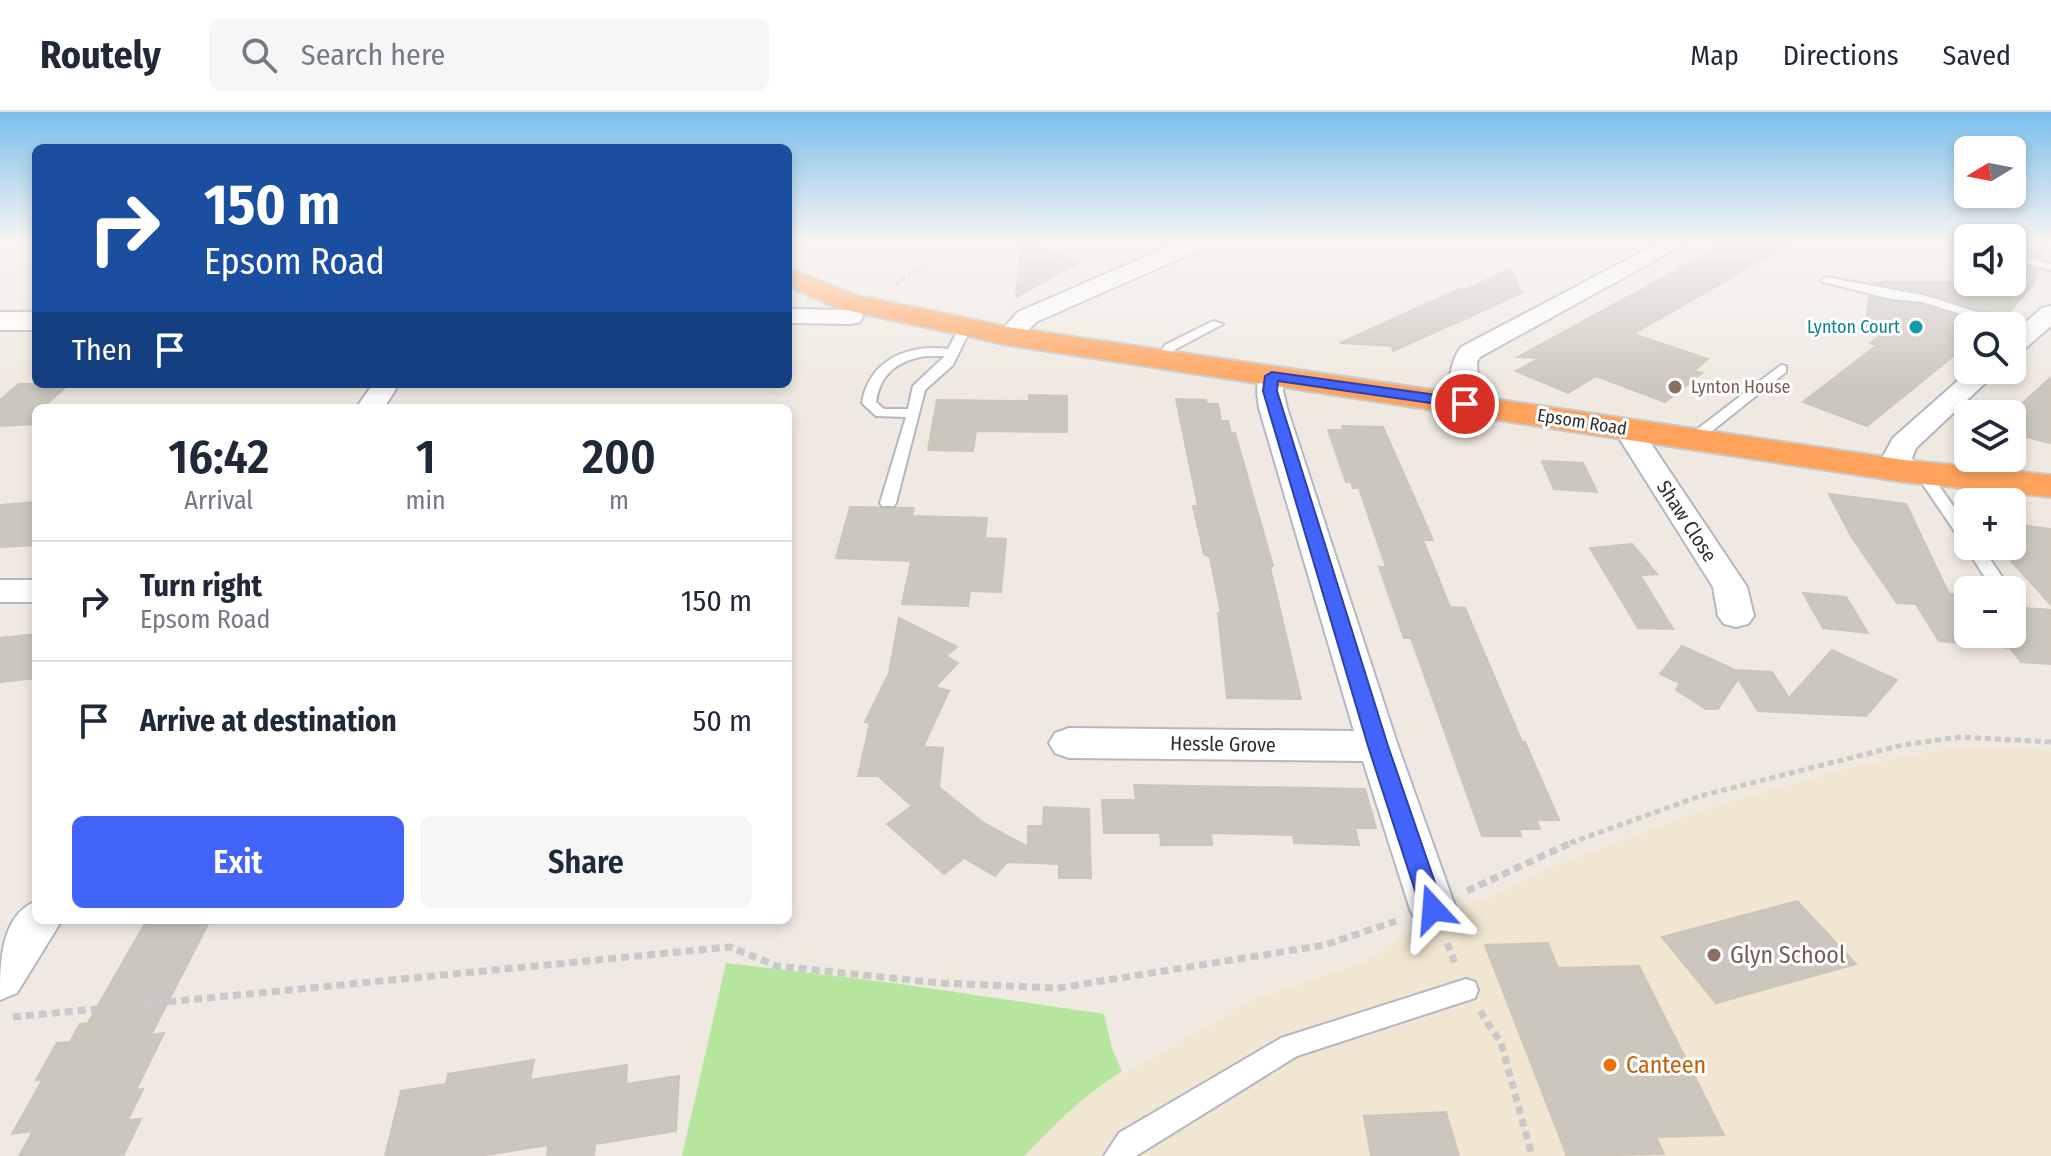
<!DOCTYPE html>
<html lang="en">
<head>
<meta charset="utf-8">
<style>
  body { margin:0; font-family:"Fira Sans Condensed",sans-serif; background:#f6f6f7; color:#1f2937; height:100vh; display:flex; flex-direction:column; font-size:30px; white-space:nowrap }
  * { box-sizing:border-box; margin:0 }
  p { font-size:26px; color:#747a83 }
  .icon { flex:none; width:44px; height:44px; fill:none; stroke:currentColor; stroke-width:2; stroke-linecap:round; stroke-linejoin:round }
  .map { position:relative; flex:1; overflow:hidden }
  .sheet { position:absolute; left:32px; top:292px; width:760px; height:520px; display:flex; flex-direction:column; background:#fff; border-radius:12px; box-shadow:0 4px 12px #0003 }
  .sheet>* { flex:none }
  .top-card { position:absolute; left:32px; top:32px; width:760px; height:244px; border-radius:12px; box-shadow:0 4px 12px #0003; background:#1a4fa0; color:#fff; overflow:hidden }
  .needle { width:52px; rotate:260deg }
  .fabs { position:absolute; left:1954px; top:24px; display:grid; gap:16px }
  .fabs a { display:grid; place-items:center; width:72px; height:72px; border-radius:12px; background:#fff; box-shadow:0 4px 12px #0003; font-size:40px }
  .pin { position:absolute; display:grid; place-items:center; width:68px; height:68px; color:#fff; margin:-34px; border:4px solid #fff; border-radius:50%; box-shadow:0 2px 8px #0007 }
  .me { position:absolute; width:88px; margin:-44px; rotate:341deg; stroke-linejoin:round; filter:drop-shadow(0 0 6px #0008) }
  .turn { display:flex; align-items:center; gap:28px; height:168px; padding:0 40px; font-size:36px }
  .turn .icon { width:104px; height:104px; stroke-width:2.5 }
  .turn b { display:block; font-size:56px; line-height:68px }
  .then { display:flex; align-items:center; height:76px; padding:0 40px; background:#0003; gap:16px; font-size:30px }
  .eta { display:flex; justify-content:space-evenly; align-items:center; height:136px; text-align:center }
  .eta b { font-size:48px; font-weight:600; line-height:56px }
  .cta { display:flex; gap:16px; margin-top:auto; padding:16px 40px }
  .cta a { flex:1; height:92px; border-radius:12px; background:#4264fb; color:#fff; font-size:32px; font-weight:600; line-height:92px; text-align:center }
  .cta a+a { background:#f6f6f7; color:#1f2937 }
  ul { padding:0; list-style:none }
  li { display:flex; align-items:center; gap:24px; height:120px; padding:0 40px; border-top:2px solid #e0e1e3 }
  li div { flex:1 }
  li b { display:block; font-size:30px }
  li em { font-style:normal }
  header { display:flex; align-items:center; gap:48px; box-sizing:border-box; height:112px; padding:0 40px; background:#fff; border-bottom:2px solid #e0e1e3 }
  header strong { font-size:38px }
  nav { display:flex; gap:44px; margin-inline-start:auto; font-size:28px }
  .search { width:560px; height:72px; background:#f6f6f7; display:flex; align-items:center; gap:20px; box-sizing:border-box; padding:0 28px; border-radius:12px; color:#747a83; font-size:30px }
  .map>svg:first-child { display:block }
</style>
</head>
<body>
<header>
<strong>Routely</strong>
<div class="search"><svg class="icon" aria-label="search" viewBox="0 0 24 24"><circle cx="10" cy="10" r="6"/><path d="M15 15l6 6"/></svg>Search here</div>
<nav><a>Map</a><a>Directions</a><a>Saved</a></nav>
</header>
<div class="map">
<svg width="2051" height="1044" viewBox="0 0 2051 1044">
  <rect width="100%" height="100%" fill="#efe9e1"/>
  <polygon fill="#f0e6d1" points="1979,635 2051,638 2051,1044 1024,1044 1052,1015 1102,971 1122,959 1125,962 1253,888 1365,850 1403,824 1481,784 1483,789 1562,751 1710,696 1849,656 1934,639"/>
  <path fill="#b6e59e" d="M 726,851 L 893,871 L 1104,902 L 1112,937 L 1122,959 C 1085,982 1054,1013 1024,1044 L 682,1044 Z"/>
  <g fill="#cbc7bf" stroke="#cbc5ba" stroke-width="2">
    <polygon points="1022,130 1028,130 1078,151 1016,185"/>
    <polygon points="1728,130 1794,130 1633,222 1708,247 1694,259 1702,261 1665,290 1596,264 1568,281 1516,259 1540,246 1518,245"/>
    <polygon points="2012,130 2045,135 2041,146 2012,139"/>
    <polygon points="2012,151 2038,158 2033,173 2010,199 2001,205 1928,181 1870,170 1966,170 1968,166 1968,170 2012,170"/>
    <polygon points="1511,157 1522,181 1393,239 1392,234 1340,231 1459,177 1463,178"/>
    <polygon points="1869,184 1921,193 1990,214 1968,214 1968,232 1867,314 1803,290 1877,233 1870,231 1881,223 1865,218"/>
    <polygon points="2051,265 2051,331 2012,322 2011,302"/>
    <polygon points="19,272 69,272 42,296 36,296 36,312 0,314 0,288"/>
    <polygon points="1029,283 1067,284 1067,320 976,319 973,339 928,338 937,288 1029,289"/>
    <polygon points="1176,287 1206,288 1207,292 1218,292 1221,309 1228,309 1231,321 1235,321 1273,454 1270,455 1301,587 1227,586 1218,501 1221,501 1210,445 1204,442 1193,394 1198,394"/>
    <polygon points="1342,314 1383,315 1433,428 1423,428 1450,495 1465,496 1522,630 1525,630 1559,708 1536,708 1540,717 1519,717 1521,724 1482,724 1411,526 1404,526 1392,492 1379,455 1386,455 1359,376 1353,376 1351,370 1346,370 1328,318 1344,318"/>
    <polygon points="1542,349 1583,351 1597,380 1554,377"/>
    <polygon points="1829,382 1906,392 1949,482 1964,484 1968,490 1968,522 2012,522 2012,495 2051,498 2051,552 2021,550 2010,536 1939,529 1916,492 1897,491 1851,424"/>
    <polygon points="36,390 36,433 0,435 0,393"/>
    <polygon points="850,395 914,396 912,404 987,406 985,426 1006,427 1001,480 970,479 968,494 902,492 911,449 836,446"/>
    <polygon points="2012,412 2051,417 2051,493 2012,450"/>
    <polygon points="1632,432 1657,462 1640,463 1673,517 1638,516 1590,436"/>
    <polygon points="1803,481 1846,485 1868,521 1823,516"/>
    <polygon points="899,506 957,535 946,544 958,551 935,575 949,579 923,635 943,636 939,675 982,710 1028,735 1028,714 1043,714 1044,695 1089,697 1091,766 1059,766 1059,752 1007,750 995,764 964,746 944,762 887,712 912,694 878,664 858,664 870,611 865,610 889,561"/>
    <polygon points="36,522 36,566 0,570 0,526"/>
    <polygon points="1682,534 1735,558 1772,560 1789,586 1832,538 1897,568 1866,604 1758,599 1738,567 1718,597 1706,597 1676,578 1680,571 1660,562"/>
    <polygon points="1134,673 1365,677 1376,716 1355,716 1359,733 1294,731 1293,723 1211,721 1212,733 1161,733 1160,721 1104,721 1102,688 1136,688"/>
    <polygon points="1797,789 1856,852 1716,891 1662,825"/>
    <polygon points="147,808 210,808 151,923 164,921 136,978 143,977 128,1008 141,1007 123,1044 19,1044 33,1019 12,1022 43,967 36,968 57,931 70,930 80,912 88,911"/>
    <polygon points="1548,831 1558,856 1639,854 1724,1023 1656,1025 1664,1042 1567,1044 1485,833"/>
    <polygon points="534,948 530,968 627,953 626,972 679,964 676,1019 595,1032 594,1044 547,1044 548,1033 480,1044 385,1044 401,979 446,972 448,962"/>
    <polygon points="1446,1000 1459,1044 1371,1044 1364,1004"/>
  </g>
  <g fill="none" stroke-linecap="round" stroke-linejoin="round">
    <g stroke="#b4b7c1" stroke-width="4">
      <g id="lane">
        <polygon points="1957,131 1968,132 1968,138 1957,135"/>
        <polygon points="2012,142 2051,152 2051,158 2012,148"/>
        <polygon points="1827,165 1927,184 2036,219 2030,223 2012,218 2012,214 2000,214 1922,190 1891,187 1823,170 1821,168"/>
        <polygon points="1213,209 1223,212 1174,238 1168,250 1158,250 1157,247 1165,233"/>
        <path d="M 965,212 L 971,216 L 953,253 L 925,278 L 896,391 L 894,394 L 882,394 L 880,391 L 906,305 L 876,304 L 862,291 C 869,248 908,232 948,237 L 959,216 ZM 925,244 L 945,244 L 913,274 L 908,297 L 884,297 L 876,290 C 880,262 897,249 925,244 Z"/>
        <polygon points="1781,253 1786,254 1786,260 1697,331 1687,331 1687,325"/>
        <polygon points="1923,356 1928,358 1968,415 1968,434 1981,434 2009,475 2007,478 1993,478 1965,434 1967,432 1962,430 1915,361"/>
        <polygon points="1466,867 1475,870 1478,878 1475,886 1297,944 1136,1044 1104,1044 1119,1021 1281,926"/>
      </g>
    </g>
    <g stroke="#b4b7c1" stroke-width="4">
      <g id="street">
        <path d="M 1179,130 L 1208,130 L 1206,135 L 1036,210 C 1024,222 1017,234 999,229 L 996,224 L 1018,200 Z"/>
        <path d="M 1661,130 L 1688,130 L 1480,245 L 1477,250 L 1479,292 L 1475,298 L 1465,300 L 1455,298 C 1444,281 1450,250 1461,235 Z"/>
        <polygon points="2051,194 2051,214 2021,240 2012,243 2012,222 2042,196"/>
        <polygon points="788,197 851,198 860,200 863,205 860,210 851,212 788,211"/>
        <path d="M 1272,256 L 1281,258 L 1285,264 L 1283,279 L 1287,296 L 1398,634 L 1456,797 L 1449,811 L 1433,816 L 1417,811 L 1410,797 L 1363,649 L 1069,646 L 1055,641 L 1049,631 L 1055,621 L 1069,616 L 1354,619 L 1259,296 C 1257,283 1255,270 1263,258 Z"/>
        <polygon points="1970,258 1999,258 1916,336 1912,346 1919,359 1915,365 1904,368 1893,365 1882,346 1893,326"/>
        <polygon points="373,272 399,272 384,296 356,296"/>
        <polygon points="1628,309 1638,312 1747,475 1754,504 1748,512 1736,515 1724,512 1718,504 1713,475 1614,318 1618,312"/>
        <rect x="0" y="468" width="36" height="22"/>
        <path d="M 36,789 L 36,808 L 62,808 L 17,881 L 0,888 C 0,851 0,804 36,789 Z"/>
      </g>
    </g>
    <g stroke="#b4b7c1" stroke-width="4">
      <rect id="secondary" x="0" y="200" width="36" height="18"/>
    </g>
    <g stroke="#c9c9c9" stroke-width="4">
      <polygon id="highway" points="788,156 855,183 1008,215 1904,348 2051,363 2051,385 1904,370 1008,233 837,196 788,174"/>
    </g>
    <polyline stroke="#c9c9c9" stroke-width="3" stroke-dasharray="4 3" stroke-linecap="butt" points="896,172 958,130"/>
    <polyline stroke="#c9c9c9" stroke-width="5" stroke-dasharray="6 4" stroke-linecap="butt" points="1570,731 1700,684 1902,633 1960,625 2051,630"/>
    <g stroke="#c9c9c9" stroke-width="7" stroke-dasharray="8 5" stroke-linecap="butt">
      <polyline points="1467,779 1575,729"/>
      <polyline points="1447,831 1455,851"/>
      <polyline points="1480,899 1501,931 1532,1044"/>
      <polyline points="13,905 730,835 777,854 940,871 1058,876 1325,833 1396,809"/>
    </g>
    <use href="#lane" fill="#fff" fill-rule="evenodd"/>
    <use href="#street" fill="#fff" fill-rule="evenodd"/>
    <use href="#secondary" fill="#fff" fill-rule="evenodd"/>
    <use href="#highway" fill="#ffa35c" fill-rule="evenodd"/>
  </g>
  <linearGradient id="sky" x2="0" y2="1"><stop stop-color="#7abfeb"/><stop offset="0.47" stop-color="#f8f5f2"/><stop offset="1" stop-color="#f8f5f2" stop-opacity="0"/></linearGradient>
  <rect width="2051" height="277" fill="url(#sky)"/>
  <polygon fill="#4264fb" stroke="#2b41a3" stroke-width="2" points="1272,260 1465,287 1472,292 1465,296 1278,269 1277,279 1388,634 1444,797 1441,804 1433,807 1424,804 1421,797 1368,634 1263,279 1265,264"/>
  <circle fill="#0f9aa8" stroke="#fff" stroke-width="3" cx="1916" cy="215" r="8"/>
  <g fill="#8d6e63" stroke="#fff" stroke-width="3">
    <circle cx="1675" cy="275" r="8"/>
    <circle cx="1714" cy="843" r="8"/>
  </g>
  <circle fill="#e8710a" stroke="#fff" stroke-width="3" cx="1610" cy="953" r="8"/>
  <g text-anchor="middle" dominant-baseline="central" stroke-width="6" stroke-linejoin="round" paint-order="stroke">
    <g font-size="18" fill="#0d838f" stroke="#fff" text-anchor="end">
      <text x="1900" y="215">Lynton Court</text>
    </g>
    <g font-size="18" fill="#785e54" stroke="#fff" text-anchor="start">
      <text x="1691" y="275">Lynton House</text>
    </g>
    <g font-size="18" fill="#2e2e2e" stroke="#fff">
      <text transform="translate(1582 310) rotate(9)">Epsom Road</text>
    </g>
    <g font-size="20" fill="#2e2e2e" stroke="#fff">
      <text transform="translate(1687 409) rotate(57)">Shaw Close</text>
      <text transform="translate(1223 632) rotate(1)">Hessle Grove</text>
    </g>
    <g font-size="24" fill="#785e54" stroke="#fff" text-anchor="start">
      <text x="1730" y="843">Glyn School</text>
    </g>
    <g font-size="24" fill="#c56008" stroke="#fff" text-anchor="start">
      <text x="1626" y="953">Canteen</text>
    </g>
  </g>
</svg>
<div class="fabs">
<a><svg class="needle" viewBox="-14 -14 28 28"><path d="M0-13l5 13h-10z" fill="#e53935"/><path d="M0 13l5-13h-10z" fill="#747a83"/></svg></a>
<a><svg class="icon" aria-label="sound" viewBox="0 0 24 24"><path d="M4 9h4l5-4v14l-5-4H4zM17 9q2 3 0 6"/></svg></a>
<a><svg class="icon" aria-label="search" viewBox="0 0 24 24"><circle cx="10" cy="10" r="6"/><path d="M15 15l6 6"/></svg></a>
<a><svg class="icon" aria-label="layers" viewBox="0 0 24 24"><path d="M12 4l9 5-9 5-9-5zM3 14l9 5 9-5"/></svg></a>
<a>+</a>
<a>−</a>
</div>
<div class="pin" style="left:1465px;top:292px;background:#d93025"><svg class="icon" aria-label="arrive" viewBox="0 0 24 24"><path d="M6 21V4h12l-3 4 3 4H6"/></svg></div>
<svg class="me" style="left:1433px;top:797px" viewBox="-20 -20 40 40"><path d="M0-17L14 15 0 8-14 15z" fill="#4264fb" stroke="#fff" stroke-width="4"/></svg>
<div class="top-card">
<div class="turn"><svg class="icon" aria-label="right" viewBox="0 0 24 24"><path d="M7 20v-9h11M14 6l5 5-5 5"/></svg><div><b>150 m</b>Epsom Road</div></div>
<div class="then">Then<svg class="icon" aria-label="arrive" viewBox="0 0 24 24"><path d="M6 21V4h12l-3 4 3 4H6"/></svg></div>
</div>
<section class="sheet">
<div class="eta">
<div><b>16:42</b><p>Arrival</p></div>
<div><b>1</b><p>min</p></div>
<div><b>200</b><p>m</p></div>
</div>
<ul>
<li><svg class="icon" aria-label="right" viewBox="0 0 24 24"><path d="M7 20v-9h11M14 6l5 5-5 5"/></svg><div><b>Turn right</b><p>Epsom Road</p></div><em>150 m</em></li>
<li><svg class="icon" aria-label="arrive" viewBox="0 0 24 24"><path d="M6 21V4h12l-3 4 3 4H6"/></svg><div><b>Arrive at destination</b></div><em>50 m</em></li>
</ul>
<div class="cta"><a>Exit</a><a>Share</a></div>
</section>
</div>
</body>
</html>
